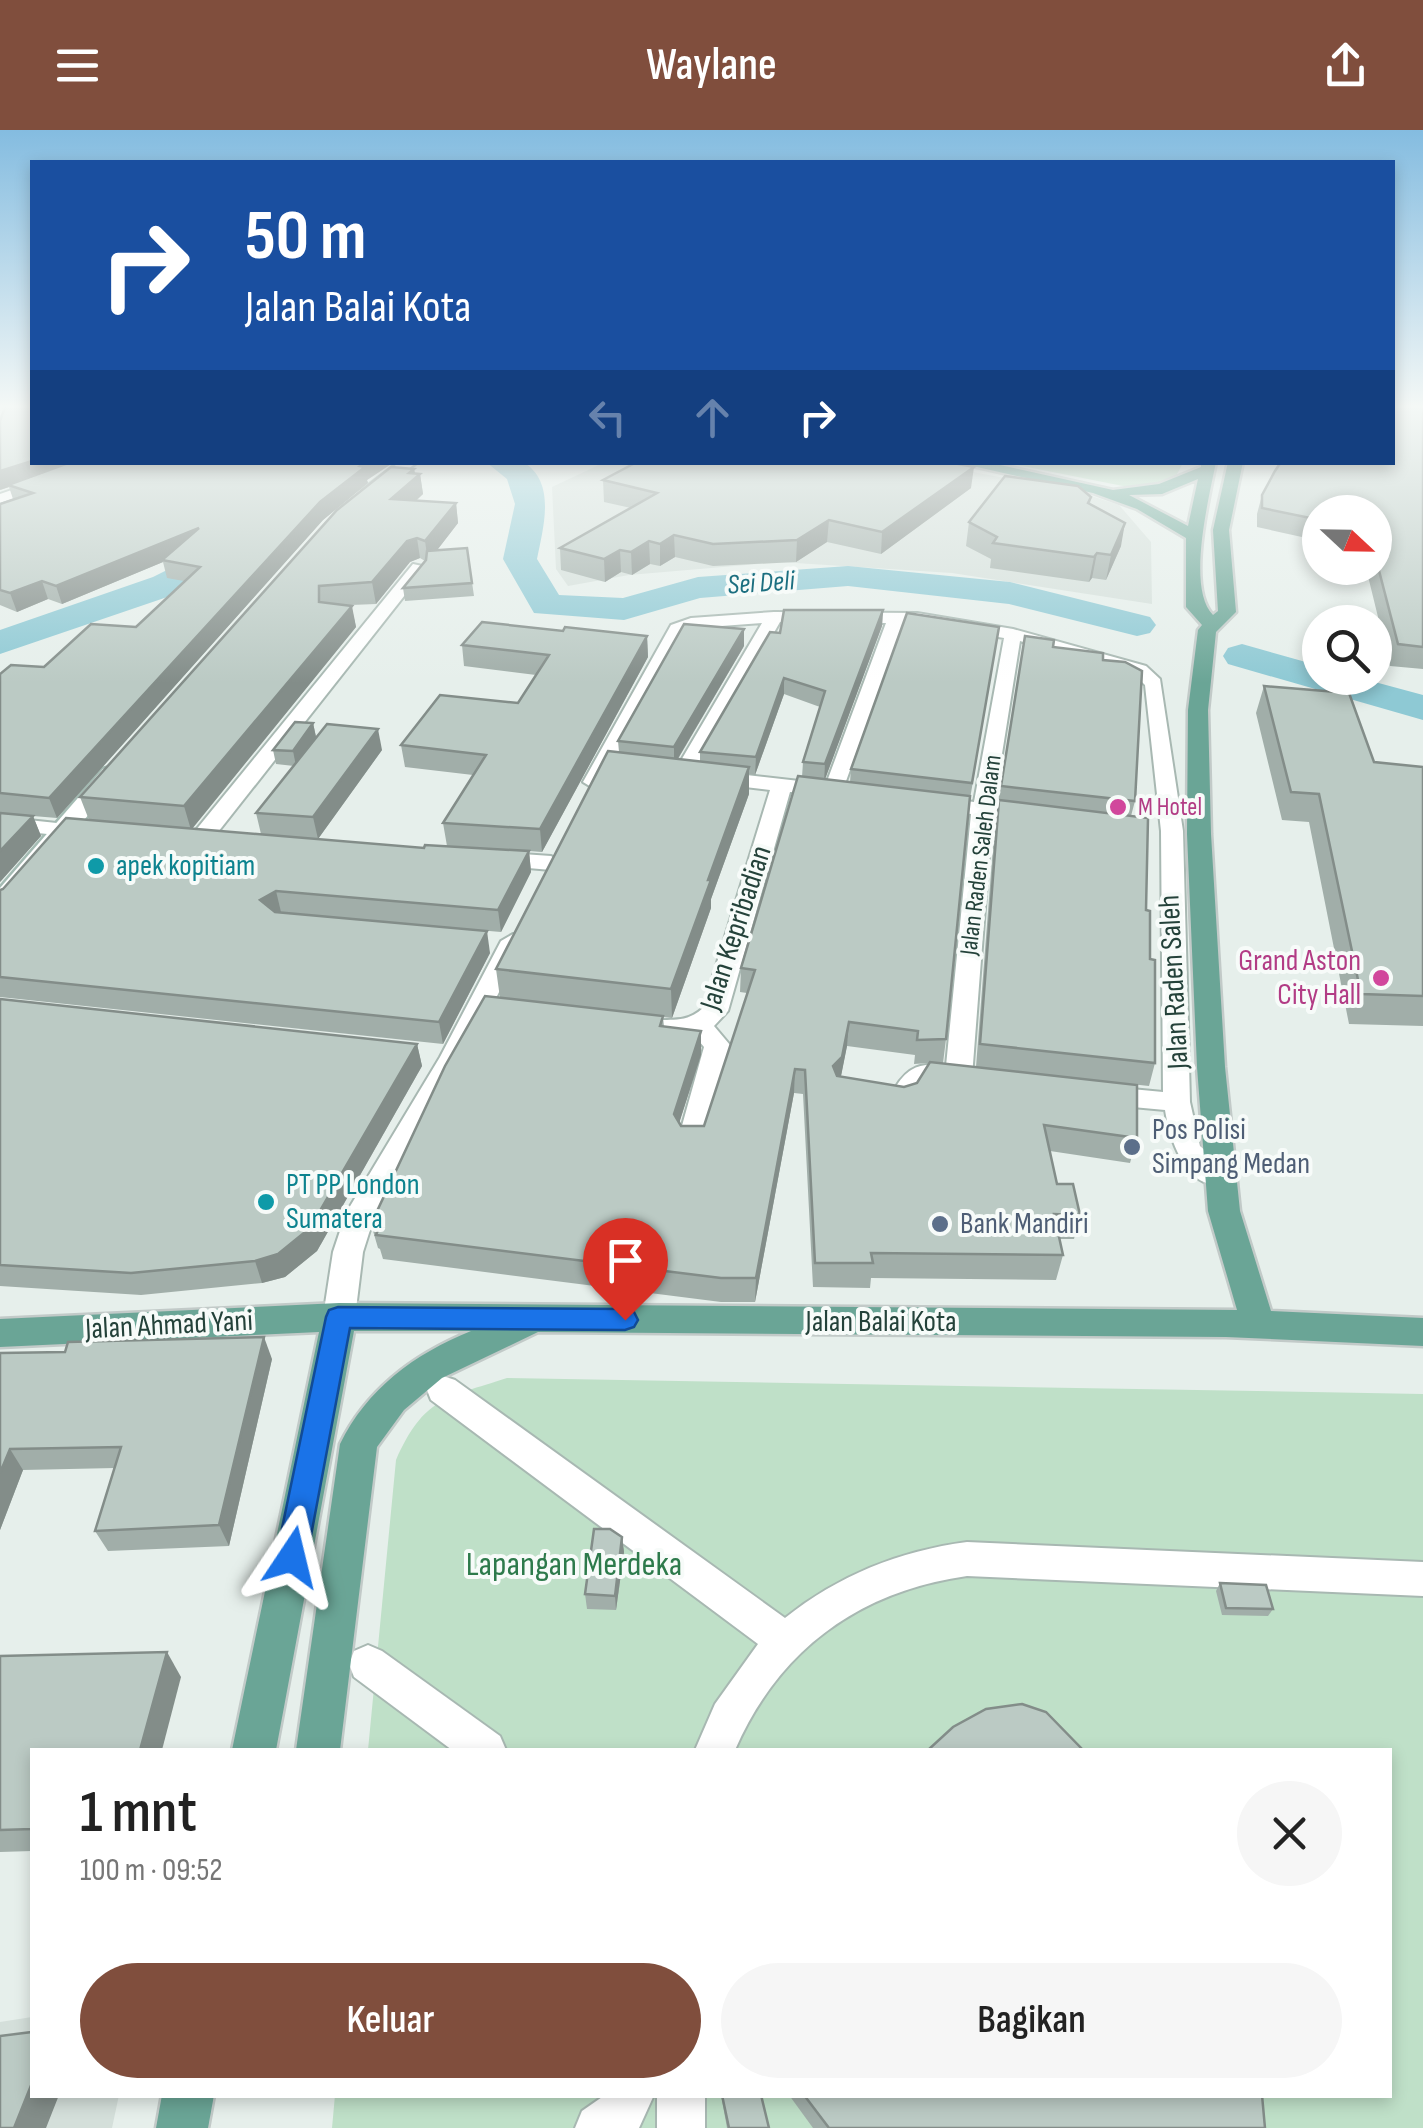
<!DOCTYPE html>
<html lang="id">
<head>
<meta charset="utf-8">
<style>
  body { margin:0; font-family:"Sofia Sans Condensed",sans-serif; background:#f6f6f6; color:#222; height:100vh; display:flex; flex-direction:column; font-size:38px; white-space:nowrap }
  * { box-sizing:border-box; margin:0 }
  p { font-size:32px; color:#767676 }
  .icon { flex:none; width:55px; height:55px; fill:none; stroke:currentColor; stroke-width:2; stroke-linecap:round; stroke-linejoin:round }
  .map { position:relative; flex:1; overflow:hidden }
  .sheet { position:absolute; left:30px; top:1618px; width:1362px; height:350px; display:flex; flex-direction:column; background:#fff; border-radius:0px; box-shadow:0 5px 15px #0003 }
  .sheet>* { flex:none }
  .banner { position:absolute; left:30px; top:30px; width:1365px; height:305px; border-radius:0px; box-shadow:0 5px 15px #0003; background:#1a4fa0; color:#fff; overflow:hidden }
  .needle { width:65px; rotate:112deg }
  .controls { position:absolute; left:1302px; top:365px; display:grid; gap:20px }
  .controls a { display:grid; place-items:center; width:90px; height:90px; border-radius:50%; background:#fff; box-shadow:0 5px 15px #0003; font-size:50px }
  .pin { position:absolute; display:grid; place-items:center; width:85px; height:85px; color:#fff; margin:-102px -42px; border-radius:50% 50% 50% 0; rotate:-45deg; box-shadow:0 0 10px #0007 }
  .pin .icon { rotate:45deg }
  .me { position:absolute; width:110px; margin:-55px; rotate:10deg; stroke-linejoin:round; filter:drop-shadow(0 0 8px #0008) }
  .turn { display:flex; align-items:center; gap:35px; height:210px; padding:0 50px; font-size:45px }
  .turn .icon { width:130px; height:130px; stroke-width:2.5 }
  .turn b { display:block; font-size:70px; line-height:85px }
  .lanes { display:flex; align-items:center; height:95px; padding:0 50px; background:#0003; justify-content:center; gap:50px; direction:ltr }
  .lanes .off { opacity:.35 }
  .round { display:grid; place-items:center; flex:none; width:105px; height:105px; border-radius:52px; background:#f6f6f6 }
  .head { display:flex; align-items:center; justify-content:space-between; height:170px; padding:0 50px }
  h1 { font-size:60px; font-weight:600; line-height:75px }
  .primary-button { display:flex; gap:20px; margin-top:auto; padding:20px 50px }
  .primary-button a { flex:1; height:115px; border-radius:60px; background:#804e3d; color:#fff; font-size:40px; font-weight:600; line-height:115px; text-align:center }
  .primary-button a+a { background:#f6f6f6; color:#222 }
  header { display:flex; justify-content:space-between; align-items:center; height:130px; padding:0 50px; background:#804e3d; color:#fff; font-size:45px; font-weight:600 }
  .map>svg:first-child { display:block }
</style>
</head>
<body>
<header><svg class="icon" aria-label="menu" viewBox="0 0 24 24"><path d="M4 6h16M4 12h16M4 18h16"/></svg>Waylane<svg class="icon" aria-label="share" viewBox="0 0 24 24"><path d="M12 15V3M7 8l5-5 5 5M5 13v7h14v-7"/></svg></header>
<div class="map">
<svg width="1423" height="1998" viewBox="0 0 1423 1998">
  <rect width="100%" height="100%" fill="#e6efeb"/>
  <g fill="#d4dfda">
    <polygon points="603,333 925,333 1079,362 1119,375 1151,412 1152,474 952,443 780,432 629,445 568,456 556,439 552,357"/>
    <polygon points="32,1887 32,1965 119,1965 112,1998 0,1998 0,1892"/>
  </g>
  <g fill="#bfe0c8">
    <polygon points="1007,333 1183,333 1176,346 1143,360"/>
    <path d="M 507,1248 L 1423,1264 L 1423,1998 L 332,1998 L 335,1965 L 1390,1965 L 1390,1620 L 368,1620 L 396,1330 C 424,1267 446,1268 507,1248 Z"/>
  </g>
  <g fill="none" stroke-linecap="round" stroke-linejoin="round">
    <g fill="#8ec9d4" fill-rule="evenodd">
      <polygon points="297,332 330,332 243,428 179,463 0,524 0,500 153,447 219,414"/>
      <path d="M 486,332 L 523,332 C 557,352 543,398 537,429 L 559,465 L 623,468 L 698,447 L 848,436 L 1010,452 L 1150,487 L 1156,495 L 1150,503 L 1137,506 L 1009,474 L 848,456 L 700,468 L 624,490 L 534,483 L 503,429 L 515,374 L 507,349 Z"/>
      <polygon points="1242,514 1320,536 1320,548 1360,548 1423,565 1423,590 1228,534 1223,526 1228,518"/>
    </g>
    <g stroke="#a8b8b2" stroke-width="4">
      <g id="street">
        <polygon points="93,332 114,332 0,373 0,364"/>
        <polygon points="413,434 427,437 207,716 191,716 188,711 191,706"/>
        <path d="M 774,482 L 917,483 L 1013,499 L 1146,536 L 1160,549 L 1183,701 L 1190,972 L 1200,1016 L 1234,1046 L 1230,1053 C 1188,1066 1170,1011 1165,980 L 1100,974 L 1091,971 L 1087,965 L 1091,959 L 1100,956 L 1163,962 L 1161,701 L 1145,555 L 1134,544 L 1020,511 L 994,674 L 1031,679 L 1041,685 L 1031,691 L 992,686 L 972,947 L 968,953 L 928,952 L 913,973 C 900,977 886,977 873,973 L 869,967 L 873,961 L 895,958 C 908,936 922,932 946,936 L 971,684 L 935,679 L 925,673 L 935,667 L 974,672 L 1004,508 L 917,493 L 903,493 L 841,665 L 790,662 L 728,881 L 714,896 L 730,915 L 731,925 L 706,1010 L 702,1017 L 682,1017 L 678,1010 L 704,917 L 694,905 L 655,906 L 642,898 C 657,881 679,900 703,878 L 770,660 L 711,653 L 701,647 L 711,641 L 826,654 L 886,493 L 780,492 L 693,644 L 683,650 L 673,644 L 762,493 L 694,498 L 683,503 L 603,652 L 593,658 L 583,652 L 671,495 L 691,488 Z"/>
        <polygon points="0,687 85,696 96,702 85,708 0,699"/>
        <polygon points="492,722 551,726 562,733 551,740 484,734 481,729"/>
        <polygon points="513,804 525,811 466,927 375,1084 363,1122 355,1187 350,1196 339,1199 328,1196 323,1187 333,1122 346,1083 440,927 501,811"/>
        <path d="M 443,1246 L 455,1250 L 785,1488 C 839,1445 899,1421 967,1412 L 1423,1432 L 1423,1466 L 967,1446 C 860,1461 779,1519 735,1620 L 695,1620 L 715,1574 L 758,1514 L 431,1270 L 427,1260 L 431,1250 Z"/>
        <polygon points="368,1515 382,1521 500,1606 506,1620 452,1620 354,1547 349,1534 354,1521"/>
        <polygon points="605,1965 654,1965 639,1998 575,1998 582,1981"/>
        <rect x="657" y="1965" width="48" height="33"/>
      </g>
    </g>
    <g stroke="#a4bbb3" stroke-width="5">
      <g id="secondary">
        <polygon points="400,332 417,332 374,366 362,366 362,360"/>
        <polygon points="111,637 119,639 122,644 119,649 9,778 0,780 0,758 103,639"/>
      </g>
    </g>
    <g stroke="#c2cac8" stroke-width="5">
      <g id="primary">
        <path d="M 955,332 L 987,332 L 1113,360 L 1159,354 L 1201,337 L 1201,332 L 1216,332 C 1209,368 1186,458 1213,485 L 1218,481 L 1213,400 L 1228,332 L 1243,332 L 1229,400 L 1236,482 L 1216,502 L 1208,580 L 1211,704 L 1225,937 L 1240,1081 L 1271,1181 L 1423,1188 L 1423,1216 L 1226,1207 L 538,1202 L 442,1248 L 404,1280 L 377,1317 L 340,1620 L 296,1620 L 340,1314 C 367,1259 414,1224 471,1201 L 354,1201 L 276,1620 L 232,1620 L 319,1202 L 0,1217 L 0,1189 L 339,1173 L 1237,1180 L 1208,1081 L 1197,937 L 1187,704 L 1188,580 L 1198,500 L 1202,495 L 1186,477 L 1186,408 L 1137,379 L 1093,363 ZM 1198,349 L 1188,396 L 1129,365 L 1162,364 Z"/>
        <polygon points="162,1965 214,1965 208,1998 156,1998"/>
      </g>
    </g>
    <use href="#street" fill="#fff" fill-rule="evenodd"/>
    <use href="#secondary" fill="#fff" fill-rule="evenodd"/>
    <use href="#primary" fill="#6aa596" fill-rule="evenodd"/>
  </g>
  <g fill="#a1aea9" fill-rule="evenodd">
    <polygon points="1423,274 1423,539 1390,536 1366,438 1375,438 1375,382 1320,382 1320,411 1257,397 1257,384 1262,365"/>
    <polygon points="32,332 391,332 391,334 367,350 368,353 323,390 57,688 33,686 41,706 0,752 0,544 44,537 136,497 184,451 167,448 163,432 62,474 48,469 17,482 0,475 0,374 13,369 9,357 0,360"/>
    <polygon points="414,339 415,344 420,344 423,364 416,371 456,373 458,393 437,420 467,418 474,466 405,471 403,458 425,431 420,428 410,432 376,474 351,475 356,497 192,699 261,704 256,683 294,636 276,634 273,620 313,593 316,607 382,620 318,709 424,718 447,716 443,693 473,645 405,637 401,615 518,573 536,545 464,536 462,515 563,501 647,506 648,527 542,722 529,721 531,742 501,802 281,783 490,823 443,914 0,867 0,760 89,690 80,667"/>
    <polygon points="603,350 971,358 881,424 827,412 796,432 713,436 675,427 660,436 650,434 632,445 621,442 605,452 561,440 560,418 631,378 604,372"/>
    <polygon points="1091,367 1090,374 1121,416 1106,450 1092,448 1089,452 990,438 991,429 966,416 969,392"/>
    <path d="M 883,480 L 882,496 L 825,649 L 850,652 L 851,639 L 999,497 L 970,669 L 946,909 L 943,933 L 1137,1008 L 1130,1033 L 1050,1021 L 1057,1054 L 1080,1085 L 1074,1109 L 1059,1109 L 1063,1125 L 1056,1150 L 871,1148 L 870,1158 L 813,1157 L 803,964 L 794,963 L 755,1172 L 721,1172 L 383,1129 L 380,1119 L 378,1118 L 371,1094 L 500,868 L 496,839 L 619,622 L 618,611 L 744,516 L 678,629 L 700,631 L 700,622 L 780,503 ZM 784,564 L 820,577 L 803,632 L 802,647 L 741,838 L 740,862 L 747,863 L 704,996 L 681,996 L 679,993 L 701,925 L 701,901 L 664,897 L 663,887 L 672,888 L 711,778 L 711,769 L 749,664 L 749,644 L 755,645 ZM 847,916 L 915,925 L 914,934 L 929,933 L 917,953 L 904,957 L 841,946 Z"/>
    <polygon points="1053,517 1103,530 1135,671 1131,686 1146,780 1150,829 1155,933 1149,956 976,937 995,691 1023,520"/>
    <polygon points="1264,556 1374,632 1423,637 1423,896 1349,894 1309,692 1282,690 1256,583"/>
    <polygon points="0,869 417,914 422,936 317,1121 285,1147 262,1153 141,1165 0,1156"/>
    <polygon points="0,1223 272,1229 229,1416 108,1421 95,1401 115,1338 23,1340 0,1400"/>
    <polygon points="622,1407 624,1422 616,1480 587,1479 585,1464"/>
    <polygon points="1220,1453 1273,1479 1268,1486 1222,1485 1216,1461"/>
    <polygon points="0,1526 181,1547 32,1620 32,1721 0,1722"/>
    <polygon points="721,1965 761,1965 769,1998 727,1998"/>
    <polygon points="789,1965 1262,1965 1265,1998 813,1998"/>
  </g>
  <g fill="#838d89">
    <polygon points="32,331 32,332 80,332 8,355 9,357 0,360 0,341"/>
    <polygon points="366,332 391,332 391,334 367,350 368,353 323,390 57,688 49,668 320,372"/>
    <polygon points="974,337 971,358 881,424 882,402"/>
    <polygon points="414,339 416,348 420,344 423,364 395,389 391,369 409,343"/>
    <polygon points="456,373 458,393 428,432 425,411"/>
    <polygon points="829,390 827,412 796,432 797,410"/>
    <polygon points="1125,393 1121,416 1106,450 1111,425"/>
    <polygon points="199,398 162,430 163,432 62,474 56,456"/>
    <polygon points="674,405 675,427 660,436 660,414"/>
    <polygon points="417,408 420,428 410,432 376,474 372,452 407,411"/>
    <polygon points="649,411 650,434 632,445 631,422"/>
    <polygon points="620,420 621,442 605,452 604,429"/>
    <polygon points="1097,423 1092,448 1089,452 1094,427"/>
    <polygon points="42,451 48,469 17,482 10,463"/>
    <polygon points="352,476 356,497 191,700 184,676"/>
    <polygon points="883,480 882,496 824,652 825,634"/>
    <polygon points="744,499 744,516 674,635 674,617"/>
    <polygon points="647,506 648,527 542,722 540,699"/>
    <polygon points="784,548 784,564 755,645 756,627"/>
    <polygon points="313,593 316,607 296,636 293,621"/>
    <polygon points="378,599 382,620 318,709 313,687"/>
    <polygon points="749,637 749,664 711,769 711,778 672,888 671,859 708,750"/>
    <polygon points="33,686 41,706 0,752 0,721"/>
    <polygon points="529,721 531,742 501,802 498,780"/>
    <polygon points="276,761 281,782 265,792 260,770"/>
    <polygon points="487,801 490,823 443,914 439,892"/>
    <polygon points="849,892 847,916 840,951 833,936"/>
    <polygon points="701,901 701,925 674,1009 674,984"/>
    <polygon points="417,914 422,936 317,1121 285,1147 262,1153 255,1131"/>
    <polygon points="795,939 794,963 755,1172 756,1148"/>
    <polygon points="264,1207 272,1229 229,1416 219,1395"/>
    <polygon points="10,1319 23,1340 0,1400 0,1343"/>
    <polygon points="622,1407 624,1422 616,1480 615,1466"/>
    <polygon points="167,1522 181,1547 162,1620 140,1620"/>
    <polygon points="32,1953 32,1965 59,1965 46,1998 14,1998"/>
  </g>
  <g fill="#bbcac4" stroke="#838d89" stroke-width="2.5">
    <polygon points="6,274 32,274 32,331 0,341 0,291"/>
    <polygon points="1392,274 1423,274 1423,517 1398,514 1375,425 1375,382 1320,382 1320,390 1262,378 1262,365 1275,341 1281,332 1392,332"/>
    <polygon points="71,332 366,332 360,336 365,337 320,372 49,668 0,663 0,544 11,535 44,537 91,494 136,497 200,437 162,430 199,398 56,456 42,451 10,463 0,460 0,374 33,363 8,355"/>
    <polygon points="637,332 948,332 974,337 882,402 829,390 797,410 713,414 674,405 660,414 649,411 631,422 620,420 604,429 560,418 657,363 603,350"/>
    <polygon points="391,337 414,339 409,343 420,344 391,369 456,373 425,411 417,408 407,411 372,452 319,456 319,472 352,476 184,676 80,667 337,380"/>
    <polygon points="1005,346 1078,356 1091,367 1088,373 1125,393 1111,425 1097,423 1094,427 993,413 997,407 969,392"/>
    <polygon points="467,418 472,453 403,458 426,430 427,421"/>
    <polygon points="784,480 883,480 825,634 803,632 825,561 784,548 756,627 700,622 770,502 780,503"/>
    <polygon points="907,483 999,497 972,653 851,639"/>
    <polygon points="482,492 563,501 565,497 647,506 540,699 443,693 486,625 401,615 440,565 518,573 549,525 462,515"/>
    <polygon points="684,494 744,499 674,617 618,611"/>
    <polygon points="1025,506 1054,510 1053,517 1103,523 1103,530 1125,532 1142,541 1135,671 1001,656"/>
    <polygon points="1264,556 1349,563 1374,632 1423,637 1423,866 1361,864 1319,664 1291,662"/>
    <polygon points="295,592 313,593 293,621 273,620"/>
    <polygon points="327,594 378,599 313,687 256,683"/>
    <polygon points="608,621 749,637 708,750 711,750 671,859 496,839"/>
    <polygon points="798,646 970,666 946,909 917,910 918,901 849,892 842,927 833,936 837,946 904,957 917,953 930,932 1137,955 1137,1008 1044,995 1057,1054 1073,1054 1080,1085 1054,1084 1063,1125 871,1123 873,1133 815,1133 805,940 795,939 756,1148 721,1148 376,1105 380,1095 371,1094 445,936 485,866 663,886 660,896 701,901 674,984 681,996 704,996 755,840 741,838"/>
    <polygon points="999,670 1148,688 1146,780 1150,781 1150,829 1155,830 1155,933 980,914"/>
    <polygon points="0,683 33,686 0,721"/>
    <polygon points="66,688 424,718 425,715 529,721 498,780 276,761 260,770 275,782 487,801 439,892 0,847 0,760 3,759"/>
    <polygon points="0,869 417,914 310,1098 278,1124 255,1131 131,1143 0,1135"/>
    <polygon points="264,1207 219,1395 95,1401 121,1317 10,1319 0,1343 0,1223 65,1222 68,1212"/>
    <polygon points="594,1399 610,1399 622,1407 615,1466 585,1464"/>
    <polygon points="1220,1453 1266,1455 1273,1479 1226,1478"/>
    <polygon points="167,1522 140,1620 32,1620 32,1699 0,1700 0,1526"/>
    <polygon points="1022,1574 1046,1582 1083,1620 928,1620 953,1597 986,1579"/>
    <polygon points="32,1902 32,1953 14,1998 0,1998 0,1906"/>
    <polygon points="722,1965 761,1965 769,1998 729,1998"/>
    <polygon points="804,1965 1262,1965 1265,1998 829,1998"/>
  </g>
  <linearGradient id="sky" x2="0" y2="1"><stop stop-color="#84bce0"/><stop offset="0.5" stop-color="#f4f8f6"/><stop offset="1" stop-color="#f4f8f6" stop-opacity="0"/></linearGradient>
  <rect width="1423" height="553" fill="url(#sky)"/>
  <polygon fill="#1a73e8" stroke="#114b97" stroke-width="2.5" points="338,1177 625,1179 634,1182 638,1190 634,1197 625,1200 350,1198 307,1427 302,1437 292,1441 281,1437 276,1427 326,1187 329,1180"/>
  <g fill="#d1479c" stroke="#f7fbf9" stroke-width="4">
    <circle cx="1118" cy="677" r="10"/>
    <circle cx="1381" cy="848" r="10"/>
  </g>
  <g fill="#0f9aa8" stroke="#f7fbf9" stroke-width="4">
    <circle cx="96" cy="736" r="10"/>
    <circle cx="266" cy="1072" r="10"/>
  </g>
  <g fill="#5c6f8a" stroke="#f7fbf9" stroke-width="4">
    <circle cx="1132" cy="1017" r="10"/>
    <circle cx="940" cy="1094" r="10"/>
  </g>
  <g text-anchor="middle" dominant-baseline="central" stroke-width="8" stroke-linejoin="round" paint-order="stroke">
    <g font-size="25" fill="#b23c85" stroke="#f7fbf9" text-anchor="start">
      <text x="1138" y="677">M Hotel</text>
    </g>
    <g font-size="25" fill="#24423a" stroke="#f7fbf9">
      <text transform="translate(981 725) rotate(-83)">Jalan Raden Saleh Dalam</text>
    </g>
    <g font-size="28" font-style="italic" fill="#1c6f80" stroke="#f7fbf9">
      <text transform="translate(761 453) rotate(-4)">Sei Deli</text>
    </g>
    <g font-size="30" fill="#0d838f" stroke="#f7fbf9" text-anchor="start">
      <text x="116" y="736">apek kopitiam</text>
      <text x="286" y="1055">PT PP London<tspan x="286" dy="34">Sumatera</tspan></text>
    </g>
    <g font-size="30" fill="#24423a" stroke="#f7fbf9">
      <text transform="translate(736 798) rotate(-72)">Jalan Kepribadian</text>
      <text transform="translate(1174 852) rotate(-93)">Jalan Raden Saleh</text>
      <text x="881" y="1192">Jalan Balai Kota</text>
      <text transform="translate(169 1195) rotate(-3)">Jalan Ahmad Yani</text>
    </g>
    <g font-size="30" fill="#b23c85" stroke="#f7fbf9" text-anchor="end">
      <text x="1361" y="831">Grand Aston<tspan x="1361" dy="34">City Hall</tspan></text>
    </g>
    <g font-size="30" fill="#4e5e75" stroke="#f7fbf9" text-anchor="start">
      <text x="1152" y="1000">Pos Polisi<tspan x="1152" dy="34">Simpang Medan</tspan></text>
      <text x="960" y="1094">Bank Mandiri</text>
    </g>
    <g font-size="35" fill="#2d7a4b" stroke="#f7fbf9">
      <text x="574" y="1434">Lapangan Merdeka</text>
    </g>
  </g>
</svg>
<div class="controls">
<a><svg class="needle" viewBox="-14 -14 28 28"><path d="M0-13l5 13h-10z" fill="#e53935"/><path d="M0 13l5-13h-10z" fill="#767676"/></svg></a>
<a><svg class="icon" aria-label="search" viewBox="0 0 24 24"><circle cx="10" cy="10" r="6"/><path d="M15 15l6 6"/></svg></a>
</div>
<div class="pin" style="left:625px;top:1190px;background:#d93025"><svg class="icon" aria-label="arrive" viewBox="0 0 24 24"><path d="M6 21V4h12l-3 4 3 4H6"/></svg></div>
<svg class="me" style="left:292px;top:1427px" viewBox="-20 -20 40 40"><path d="M0-17L14 15 0 8-14 15z" fill="#1a73e8" stroke="#fff" stroke-width="4"/></svg>
<div class="banner">
<div class="turn"><svg class="icon" aria-label="right" viewBox="0 0 24 24"><path d="M7 20v-9h11M14 6l5 5-5 5"/></svg><div><b>50 m</b>Jalan Balai Kota</div></div>
<div class="lanes"><svg class="icon off" aria-label="left" viewBox="0 0 24 24"><path d="M17 20v-9H6M10 6l-5 5 5 5"/></svg><svg class="icon off" aria-label="ahead" viewBox="0 0 24 24"><path d="M12 20V5M6 11l6-6 6 6"/></svg><svg class="icon" aria-label="right" viewBox="0 0 24 24"><path d="M7 20v-9h11M14 6l5 5-5 5"/></svg></div>
</div>
<section class="sheet">
<div class="head"><div><h1>1 mnt</h1><p>100 m · 09:52</p></div><a class="round"><svg class="icon" aria-label="close" viewBox="0 0 24 24"><path d="M6 6l12 12M18 6L6 18"/></svg></a></div>
<div class="primary-button"><a>Keluar</a><a>Bagikan</a></div>
</section>
</div>
</body>
</html>
